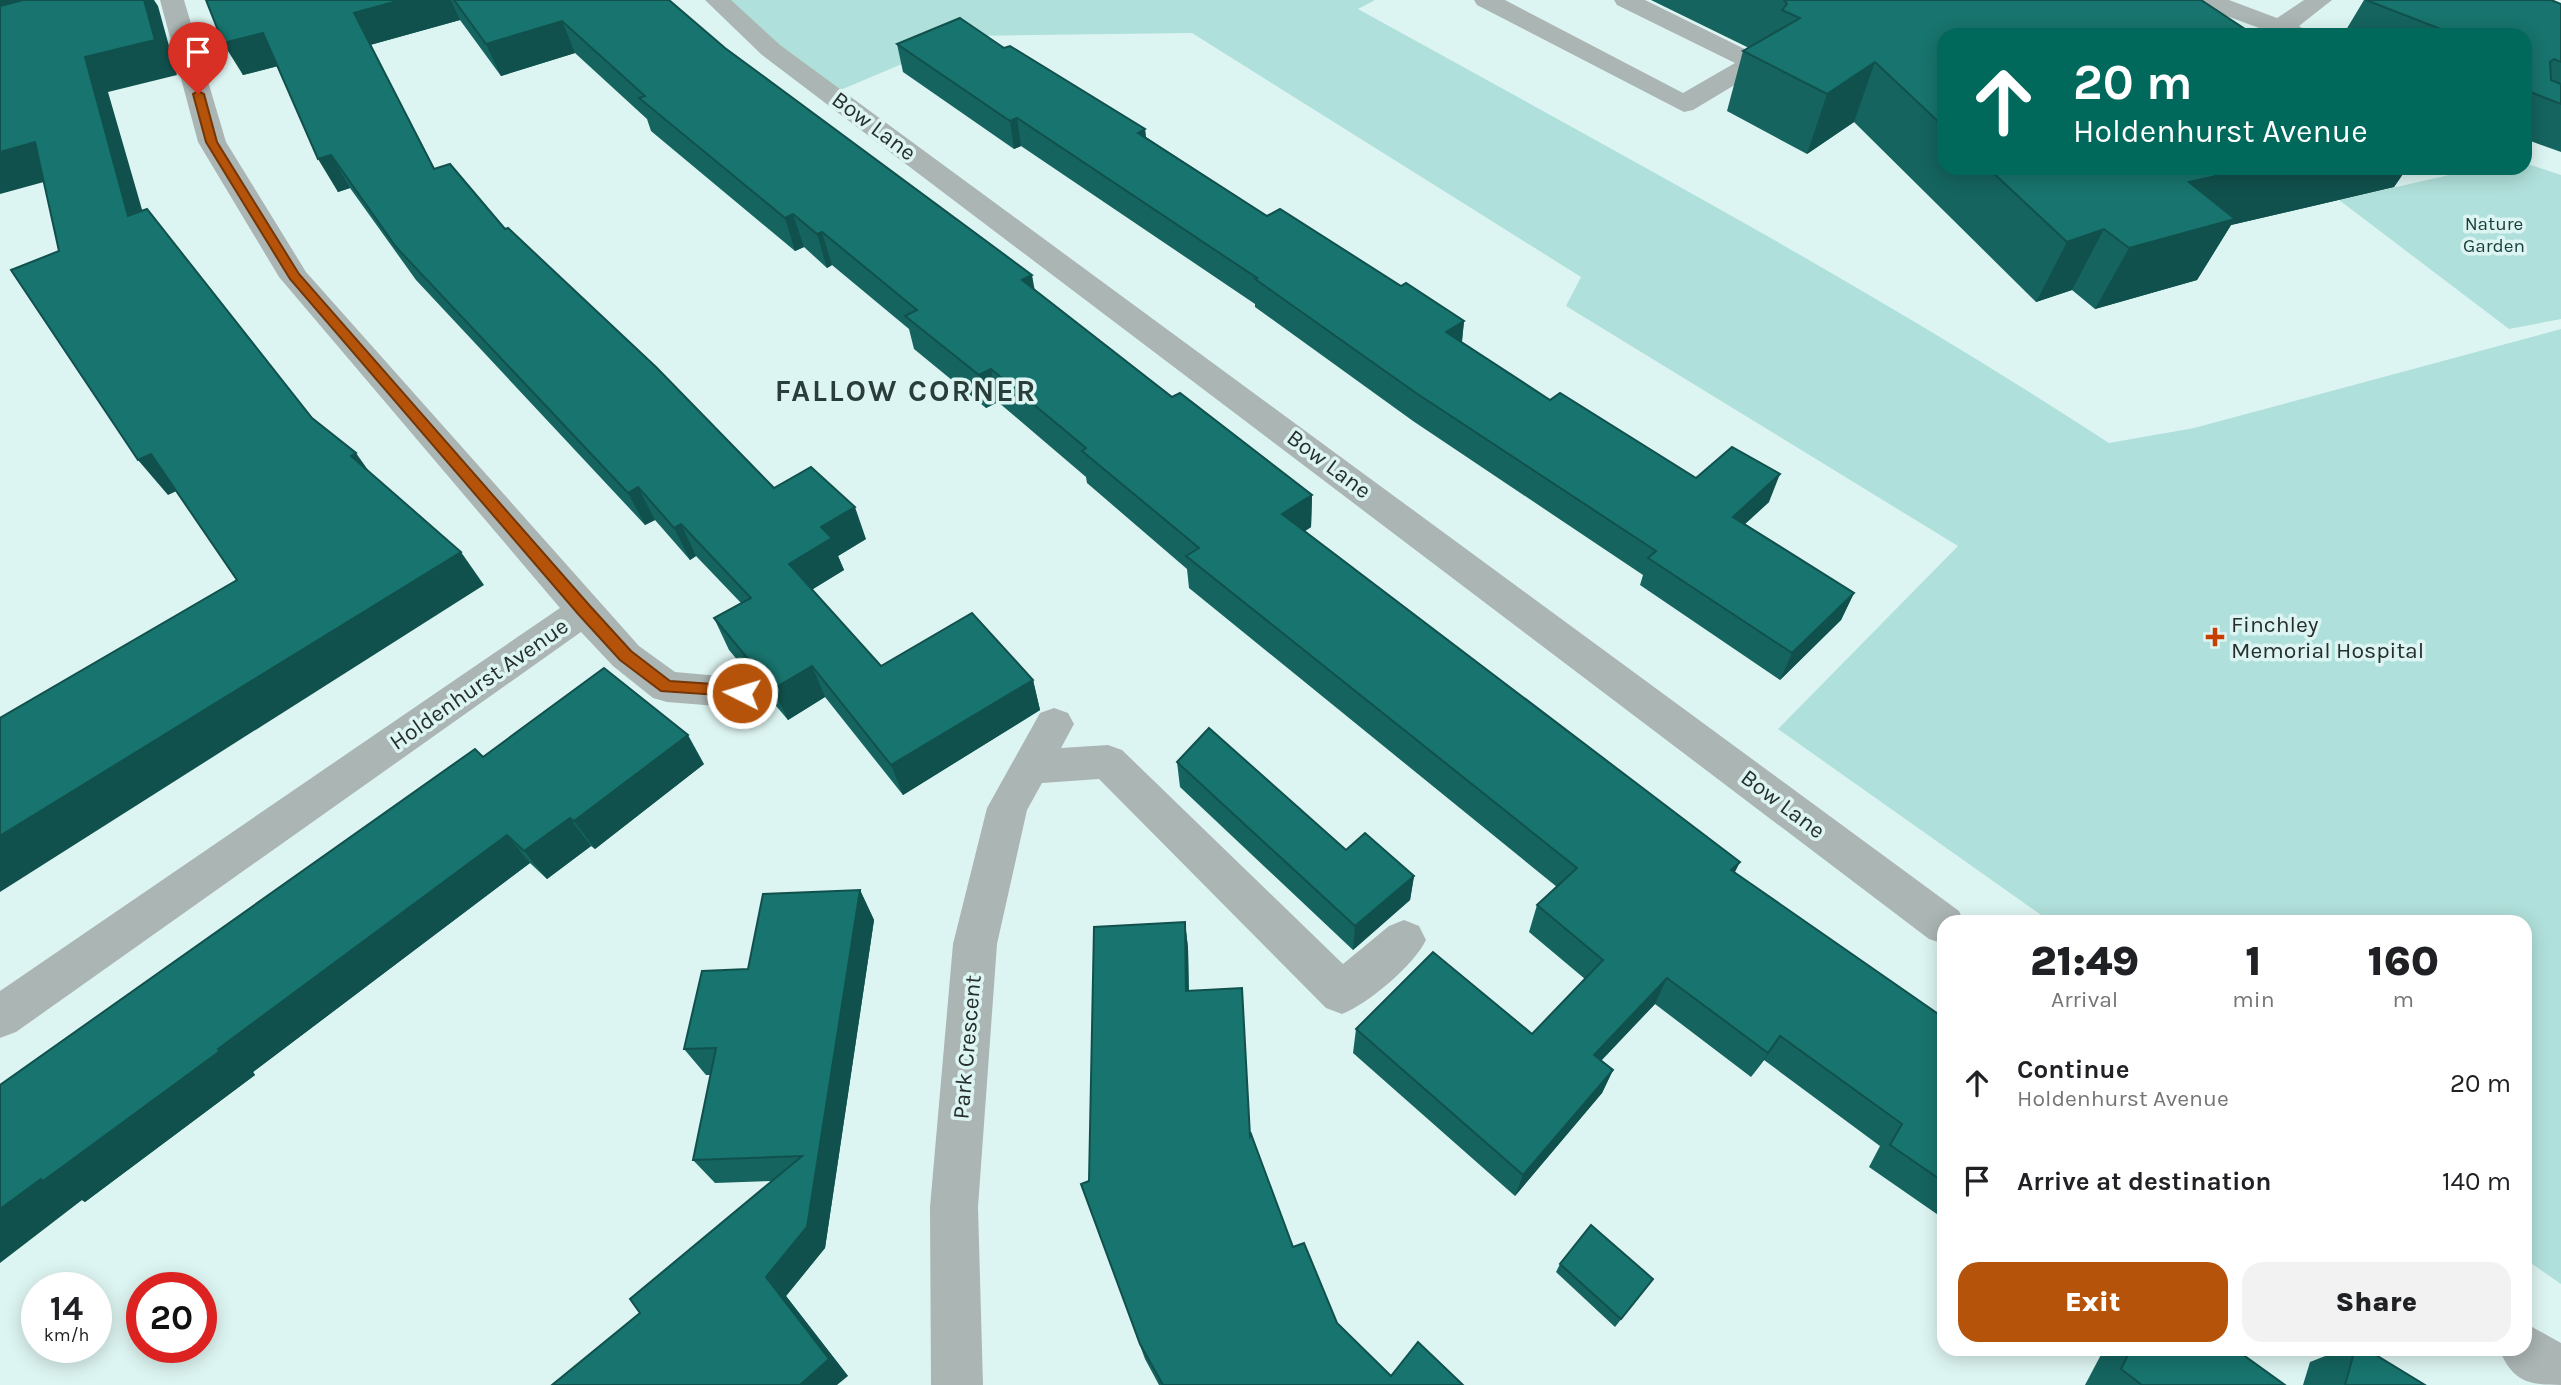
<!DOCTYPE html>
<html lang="en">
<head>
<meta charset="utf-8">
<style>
  body { margin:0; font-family:Karla,sans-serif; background:#f2f2f2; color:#202124; height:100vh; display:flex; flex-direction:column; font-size:26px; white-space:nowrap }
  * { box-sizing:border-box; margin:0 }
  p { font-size:23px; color:#757577 }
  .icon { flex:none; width:38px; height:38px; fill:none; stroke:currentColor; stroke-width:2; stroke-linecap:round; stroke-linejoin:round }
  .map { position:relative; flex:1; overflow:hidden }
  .sheet { position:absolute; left:1937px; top:915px; width:595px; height:441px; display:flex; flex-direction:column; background:#fff; border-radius:21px; box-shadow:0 4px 18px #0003 }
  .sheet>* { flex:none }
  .banner { position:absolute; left:1937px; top:28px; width:595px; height:147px; border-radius:21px; box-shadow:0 4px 18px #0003; background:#00695c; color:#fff; overflow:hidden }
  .speed { position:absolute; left:21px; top:1272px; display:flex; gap:14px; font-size:35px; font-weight:700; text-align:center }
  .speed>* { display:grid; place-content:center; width:91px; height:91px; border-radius:50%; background:#fff; box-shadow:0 4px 18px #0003; line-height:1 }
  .speed small { font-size:18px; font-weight:400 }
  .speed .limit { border:10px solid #d22; background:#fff; color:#111 }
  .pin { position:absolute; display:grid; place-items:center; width:60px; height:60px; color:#fff; margin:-72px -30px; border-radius:50% 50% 50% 0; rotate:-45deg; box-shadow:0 0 7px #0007 }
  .pin .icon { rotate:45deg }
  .me { position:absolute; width:77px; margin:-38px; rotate:275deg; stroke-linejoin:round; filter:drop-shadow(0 0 5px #0008) }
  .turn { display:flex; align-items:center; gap:24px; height:147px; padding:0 21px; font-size:32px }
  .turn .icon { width:91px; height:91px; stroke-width:2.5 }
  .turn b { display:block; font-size:49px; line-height:60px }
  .eta { display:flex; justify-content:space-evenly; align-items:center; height:119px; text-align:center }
  .eta b { font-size:42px; font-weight:800; line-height:49px }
  .cta { display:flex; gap:14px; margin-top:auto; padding:14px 21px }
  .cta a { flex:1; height:80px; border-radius:21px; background:#b45309; color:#fff; font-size:28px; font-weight:800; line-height:80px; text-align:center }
  .cta a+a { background:#f2f2f2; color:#202124 }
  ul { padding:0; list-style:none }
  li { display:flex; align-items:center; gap:21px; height:98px; padding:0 21px }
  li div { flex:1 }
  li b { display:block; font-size:26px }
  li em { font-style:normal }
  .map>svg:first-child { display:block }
</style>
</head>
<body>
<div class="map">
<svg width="2561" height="1385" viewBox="0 0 2561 1385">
  <rect width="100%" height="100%" fill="#ddf5f2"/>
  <g fill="#b0e0db">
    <path d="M 717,0 L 1375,0 L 1358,9 C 1611,149 1867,285 2109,443 L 2194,428 L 2561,329 L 2561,1284 L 2525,1259 L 2525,922 L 2051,922 L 1778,729 L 1958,546 L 1566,306 L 1581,277 L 1192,33 L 968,36 L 831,94 Z"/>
    <polygon points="2525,163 2561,175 2561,319 2509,329 2339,200 2480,168 2525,168"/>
  </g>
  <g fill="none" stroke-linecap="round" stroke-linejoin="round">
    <g fill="#abb5b4" fill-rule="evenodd">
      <polygon points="160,0 184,0 226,142 306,272 639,646 675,672 742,678 756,682 761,693 756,704 742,708 667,702 653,698 613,666 581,632 16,1032 0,1038 0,991 560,608 279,277 198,142"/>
      <polygon points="705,0 731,0 780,45 1959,911 1964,922 1944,922 1944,944 1929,939 762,55"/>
      <polygon points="1474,0 1505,0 1683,93 1735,63 1617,5 1614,0 1645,0 1763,58 1767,63 1763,68 1693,110 1684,112 1477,5"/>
      <polygon points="2194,0 2229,0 2277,18 2304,0 2332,0 2299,26 2313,35 2278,35 2197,5"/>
      <path d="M 1054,708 L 1068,713 L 1074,724 L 1061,748 L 1108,745 L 1122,750 L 1343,964 L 1389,926 L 1404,920 L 1419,926 L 1426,940 C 1414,965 1368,1004 1342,1014 L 1326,1008 L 1099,779 L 1042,783 L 1027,810 L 997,944 L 978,1207 L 983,1385 L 931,1385 L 930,1207 L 953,944 L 987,808 L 1040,713 Z"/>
      <path d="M 2525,1323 L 2561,1343 L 2561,1385 C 2528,1385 2513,1382 2499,1349 L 2525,1349 Z"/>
    </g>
  </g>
  <g fill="#15645f">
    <polygon points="206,0 669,0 725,48 1172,397 1312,495 1311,527 1305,531 1734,872 1944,1034 1944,1219 1869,1167 1880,1146 1764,1060 1751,1077 1655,1004 1601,1060 1613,1070 1602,1093 1515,1196 1353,1053 1356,1029 1532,1034 1585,979 1529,932 1537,905 1557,887 1189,588 1187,569 1087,483 1086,477 998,402 986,408 914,349 909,329 832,265 827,268 804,247 795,251 651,131 647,119 575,53 501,76 460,20 370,45 435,169 505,229 774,488 866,539 838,556 844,570 812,589 881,666 1033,680 1040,710 903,795 825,697 788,720 729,650 714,618 741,603 696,556 690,560 655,520 645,525 416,280 350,188 338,192 278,66 243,75"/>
    <polygon points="1651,0 2201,0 1944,35 1944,168 2407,168 2394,187 2231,225 2197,280 2095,309 2072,290 2036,302 1854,122 1807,154 1727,111 1743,51 1749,48"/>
    <polygon points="2364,0 2551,0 2561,4 2561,152 2525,139 2525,35 2343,35"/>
    <polygon points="897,44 1004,48 1145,129 1146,137 1267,216 1401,286 1464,321 1462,342 1550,400 1696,478 1769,502 1745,524 1854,593 1841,620 1780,680 1640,585 1643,575 1413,421 1255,307 1255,304 1021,146 1014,149 903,72"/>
    <polygon points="483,757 704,764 595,849 591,846 547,879 530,863 253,1072 255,1075 85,1202 82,1200"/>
    <polygon points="1177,762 1346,850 1414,876 1410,900 1353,950 1180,787"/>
    <polygon points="860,890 874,920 825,1248 786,1296 848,1376 640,1313 772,1181 715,1183 693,1160 711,1075 706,1075 684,1049 748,969"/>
    <polygon points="1185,922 1188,948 1189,991 1250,1136 1293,1247 1337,1323 1391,1376 1463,1385 1159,1385 1145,1359 1081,1184 1089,1181"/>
    <polygon points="1560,1264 1653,1279 1615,1327 1556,1272"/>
    <polygon points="2104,1349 2235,1349 2285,1385 2085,1385"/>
    <polygon points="2343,1349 2366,1349 2425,1385 2303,1385 2310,1362"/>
  </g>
  <g fill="#11514d">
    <polygon points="0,0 108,0 0,25"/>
    <polygon points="144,0 154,0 158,6 177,75 108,92 154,251 128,216 85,57"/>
    <polygon points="401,0 451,0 460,20 370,45 354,13"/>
    <polygon points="562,21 575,53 501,76 486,44"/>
    <polygon points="263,33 282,65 243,75 223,43"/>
    <polygon points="1875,62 1854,122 1807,154 1827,94"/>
    <polygon points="1017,118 1021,146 1014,149 1010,121"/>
    <polygon points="1145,129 1147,157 1138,133"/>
    <polygon points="35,142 62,177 0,194 0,152"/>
    <polygon points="331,155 350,188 338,192 318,159"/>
    <polygon points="2252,168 2407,168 2394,187 2231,225 2197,280 2095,309 2129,248 2189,182"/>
    <polygon points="793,214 804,247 795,251 785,218"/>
    <polygon points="2104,229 2072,290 2036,302 2067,242"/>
    <polygon points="822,232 832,265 827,268 817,234"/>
    <polygon points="1032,275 1038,308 1022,280"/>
    <polygon points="1464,321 1461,349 1446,332"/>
    <polygon points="991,369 998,402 986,408 979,375"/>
    <polygon points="356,453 380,487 351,456"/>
    <polygon points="151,454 181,489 168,495 138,460"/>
    <polygon points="1780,474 1769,502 1723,544 1733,517"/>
    <polygon points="638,487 655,520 645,525 628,493"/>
    <polygon points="1312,495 1311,527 1282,546 1282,514"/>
    <polygon points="855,507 866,539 838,556 844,570 802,596 789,564 821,527"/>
    <polygon points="681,524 696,556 690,560 674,528"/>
    <polygon points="461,552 484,585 0,892 0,836"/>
    <polygon points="1854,593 1841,620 1780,680 1792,653"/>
    <polygon points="812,666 825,697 788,720 773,689"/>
    <polygon points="1033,680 1040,710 903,795 891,765"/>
    <polygon points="688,735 704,764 595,849 574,821"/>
    <polygon points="570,818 591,846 547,879 524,851"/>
    <polygon points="507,835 530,863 253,1072 255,1075 85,1202 82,1200 0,1263 0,1209"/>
    <polygon points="1740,862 1726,890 1731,870"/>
    <polygon points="1414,876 1410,900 1353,950 1355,926"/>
    <polygon points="860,890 874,920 825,1248 786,1296 848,1376 837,1385 800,1385 766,1277 807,1227"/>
    <polygon points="1185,922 1188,948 1189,1016 1186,991"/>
    <polygon points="1667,978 1655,1004 1584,1079 1594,1055"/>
    <polygon points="1780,1036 1764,1060 1751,1077 1768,1053"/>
    <polygon points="1613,1070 1602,1093 1515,1196 1523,1175"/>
  </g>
  <g fill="#18746e" stroke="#11514d" stroke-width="2">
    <polygon points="23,0 144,0 155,40 85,57 128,216 147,209 312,418 356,453 351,456 461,552 0,836 0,718 237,580 151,454 138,460 11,270 59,251 35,142 0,152 0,6"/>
    <polygon points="206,0 401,0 354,13 434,169 450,164 505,229 508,228 656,367 774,488 811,467 855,507 821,527 832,538 789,564 881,666 972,613 1033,680 891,765 812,666 773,689 714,618 751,598 681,524 674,528 638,487 628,493 396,247 331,155 318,159 263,33 223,43"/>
    <polygon points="454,0 669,0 725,48 1032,275 1022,280 1172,397 1180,393 1312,495 1282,514 1740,862 1731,870 1944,1018 1944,1026 1941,1031 1944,1034 1944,1182 1890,1145 1902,1124 1780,1036 1768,1053 1667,978 1594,1055 1613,1070 1523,1175 1356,1029 1433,952 1532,1034 1603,960 1537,905 1577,868 1186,556 1199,548 1082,451 1086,448 991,369 979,375 905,316 917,310 822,232 817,234 793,214 785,218 639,98 645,96 562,21 486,44"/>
    <polygon points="1784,0 2201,0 2254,35 1944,35 1944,127 1875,62 1827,94 1743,51 1800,18 1782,10 1787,4"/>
    <polygon points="2366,0 2551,0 2561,4 2561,62 2554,59 2550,62 2551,80 2561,84 2561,104 2525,90 2525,35 2456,35"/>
    <polygon points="960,18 1004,48 1010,46 1145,129 1138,133 1267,216 1280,209 1401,286 1406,283 1464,321 1446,332 1550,400 1560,393 1696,478 1732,447 1780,474 1733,517 1854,593 1792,653 1648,558 1656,551 1416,393 1255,279 1257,278 1017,118 1010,121 897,44"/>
    <polygon points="1988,168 2252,168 2189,182 2235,219 2129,248 2104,229 2067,242"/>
    <polygon points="604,668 688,735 574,821 570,818 524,851 507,835 218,1049 220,1051 43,1181 41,1179 0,1209 0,1085 475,749 483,757"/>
    <polygon points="1209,728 1346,850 1365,833 1414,876 1355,926 1177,762"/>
    <polygon points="860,890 807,1227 766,1277 829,1359 800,1385 552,1385 640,1313 630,1299 802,1156 693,1160 716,1048 684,1049 702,971 748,969 763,894"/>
    <polygon points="1185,922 1186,991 1242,988 1250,1136 1251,1134 1293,1247 1304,1243 1337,1323 1391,1376 1418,1342 1463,1385 1163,1385 1140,1344 1081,1184 1089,1181 1094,927"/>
    <polygon points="1591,1225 1653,1279 1621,1319 1560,1264"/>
    <polygon points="2131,1349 2235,1349 2285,1385 2142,1385 2121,1369"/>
    <polygon points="2355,1349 2366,1349 2425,1385 2345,1385"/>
  </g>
  <polygon fill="#b45309" stroke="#753606" stroke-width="2" points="198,91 204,94 217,142 299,274 590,606 631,651 670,681 742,686 747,688 747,697 661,691 620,660 579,615 290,279 206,142 193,94"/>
  <path fill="#c63f01" stroke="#ddf5f2" stroke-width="2.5" d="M2211.5 626.5h7v7h7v7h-7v7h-7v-7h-7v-7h7z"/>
  <g text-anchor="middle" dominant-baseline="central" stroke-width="7" stroke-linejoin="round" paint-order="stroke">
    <g font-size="19" fill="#183f3c" stroke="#ddf5f2">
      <text x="2494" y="224">Nature<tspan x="2494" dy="22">Garden</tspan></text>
    </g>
    <g font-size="23" fill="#262f2e" stroke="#ddf5f2">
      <text transform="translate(874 126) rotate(37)">Bow Lane</text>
      <text transform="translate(1329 464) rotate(37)">Bow Lane</text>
      <text transform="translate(479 684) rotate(-35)">Holdenhurst Avenue</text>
      <text transform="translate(1783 804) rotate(37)">Bow Lane</text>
      <text transform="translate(967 1047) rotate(-85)">Park Crescent</text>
    </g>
    <g font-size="23" fill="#262f2e" stroke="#ddf5f2" text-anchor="start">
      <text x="2231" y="624">Finchley<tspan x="2231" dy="26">Memorial Hospital</tspan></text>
    </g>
    <g font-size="30" font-weight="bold" letter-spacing="2" fill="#293d3b" stroke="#ddf5f2">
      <text x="906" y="391">FALLOW CORNER</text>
    </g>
  </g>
</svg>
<div class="speed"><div>14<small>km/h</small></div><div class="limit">20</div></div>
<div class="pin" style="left:198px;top:94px;background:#d93025"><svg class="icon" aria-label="arrive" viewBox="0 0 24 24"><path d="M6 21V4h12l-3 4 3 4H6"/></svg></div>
<svg class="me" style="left:742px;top:693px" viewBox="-20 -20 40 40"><circle r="17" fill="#b45309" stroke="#fff" stroke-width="3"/><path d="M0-11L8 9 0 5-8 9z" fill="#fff"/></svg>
<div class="banner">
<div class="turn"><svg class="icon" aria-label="ahead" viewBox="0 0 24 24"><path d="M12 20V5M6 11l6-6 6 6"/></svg><div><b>20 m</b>Holdenhurst Avenue</div></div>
</div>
<section class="sheet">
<div class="eta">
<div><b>21:49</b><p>Arrival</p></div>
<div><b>1</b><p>min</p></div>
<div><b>160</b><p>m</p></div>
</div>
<ul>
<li><svg class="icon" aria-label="ahead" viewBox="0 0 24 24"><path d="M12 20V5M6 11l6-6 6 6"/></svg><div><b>Continue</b><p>Holdenhurst Avenue</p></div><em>20 m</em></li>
<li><svg class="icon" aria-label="arrive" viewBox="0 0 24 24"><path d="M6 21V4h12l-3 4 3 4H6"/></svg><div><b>Arrive at destination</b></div><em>140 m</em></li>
</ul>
<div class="cta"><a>Exit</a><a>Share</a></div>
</section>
</div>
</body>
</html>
